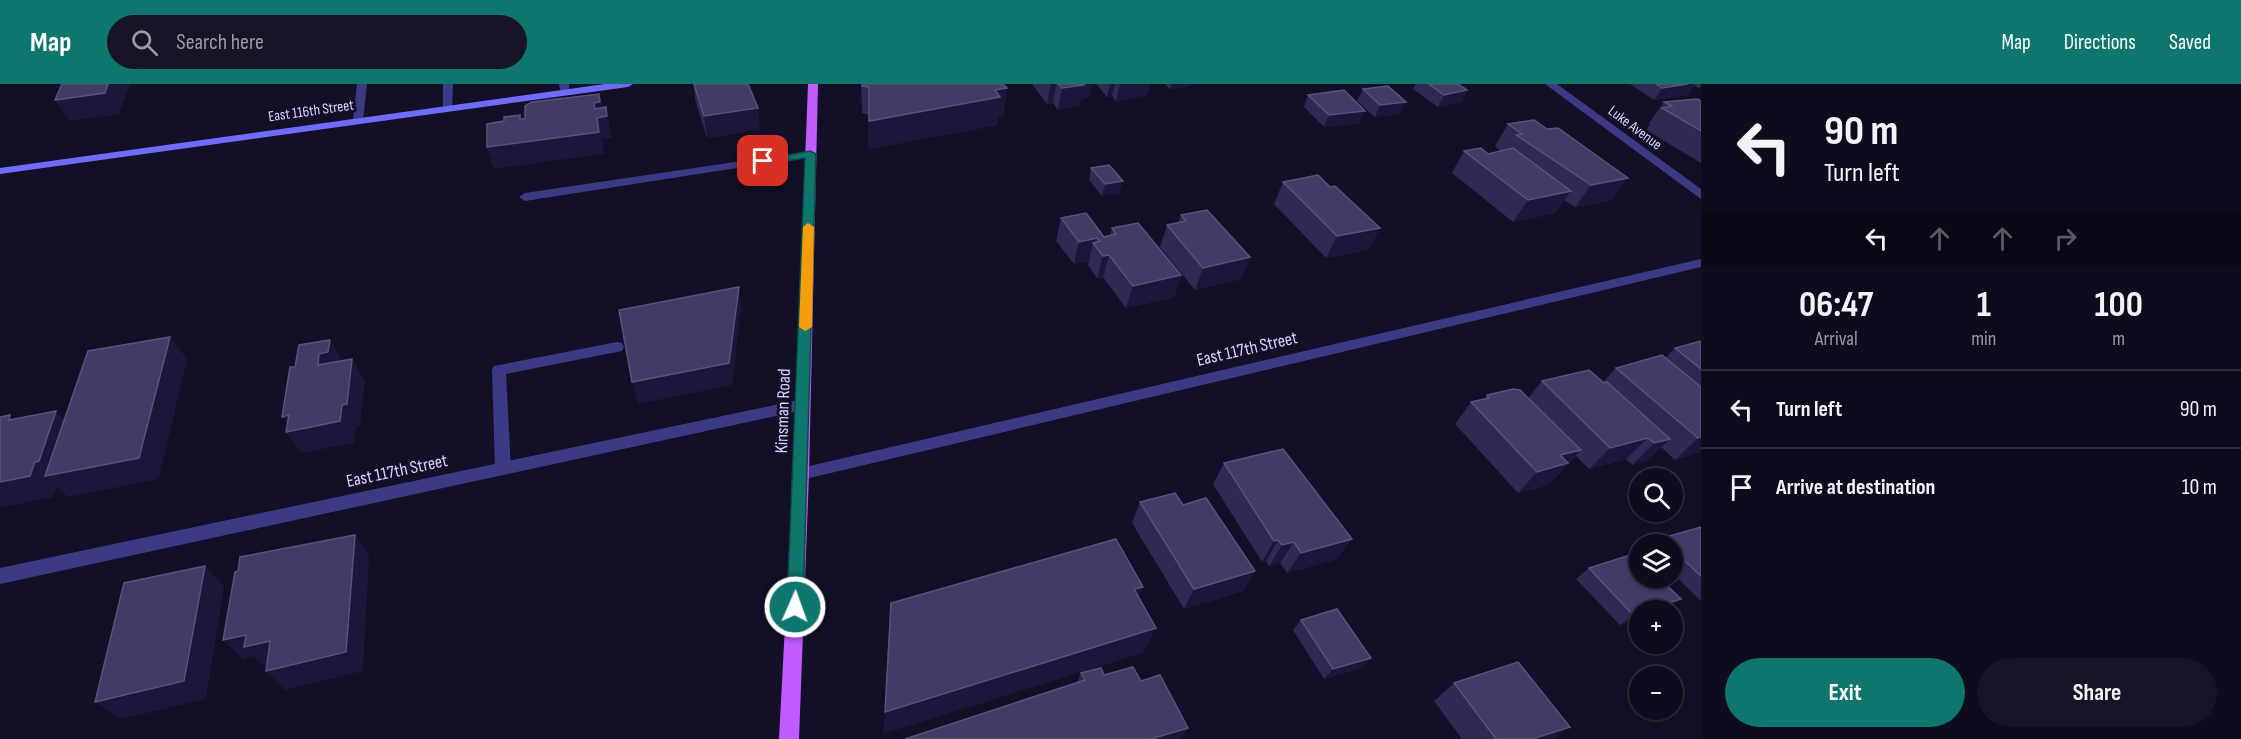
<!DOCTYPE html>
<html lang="en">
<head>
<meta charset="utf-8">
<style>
  body { margin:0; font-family:"Sofia Sans Condensed",sans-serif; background:#171425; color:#f1f3f6; height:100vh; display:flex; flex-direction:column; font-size:22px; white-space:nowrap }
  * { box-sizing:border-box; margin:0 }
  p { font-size:20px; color:#9b9ba3 }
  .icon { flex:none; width:33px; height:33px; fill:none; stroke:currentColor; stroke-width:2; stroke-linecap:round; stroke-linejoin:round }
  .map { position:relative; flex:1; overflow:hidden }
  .sheet { display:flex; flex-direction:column; background:#0e0b1c; width:540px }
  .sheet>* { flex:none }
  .guide { background:#0e0b1c; color:#f1f3f6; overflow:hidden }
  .fabs { position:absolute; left:1629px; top:384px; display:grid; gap:12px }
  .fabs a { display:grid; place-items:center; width:54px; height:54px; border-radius:50%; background:#0e0b1c; box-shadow:0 2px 4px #0004,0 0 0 2px #2e2b3b; font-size:30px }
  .pin { position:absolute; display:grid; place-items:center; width:51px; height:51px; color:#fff; margin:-26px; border-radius:12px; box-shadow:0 3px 9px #0006 }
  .me { position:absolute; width:66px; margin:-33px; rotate:2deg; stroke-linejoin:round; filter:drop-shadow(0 0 4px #0008) }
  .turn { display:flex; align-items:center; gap:21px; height:126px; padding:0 24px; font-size:27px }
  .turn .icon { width:78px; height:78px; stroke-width:2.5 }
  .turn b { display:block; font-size:42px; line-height:51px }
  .lanes { display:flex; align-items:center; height:57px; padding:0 24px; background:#0003; justify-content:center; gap:30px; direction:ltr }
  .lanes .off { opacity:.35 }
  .eta { display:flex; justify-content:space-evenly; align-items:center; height:102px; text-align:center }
  .eta b { font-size:36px; font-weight:700; line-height:42px }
  .button { display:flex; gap:12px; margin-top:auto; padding:12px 24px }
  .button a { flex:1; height:69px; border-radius:36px; background:#0f766e; color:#fff; font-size:24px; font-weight:700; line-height:69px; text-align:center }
  .button a+a { background:#171425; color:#f1f3f6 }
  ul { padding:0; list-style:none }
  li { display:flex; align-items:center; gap:18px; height:78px; padding:0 24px; border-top:2px solid #2e2b3b }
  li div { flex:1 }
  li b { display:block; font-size:22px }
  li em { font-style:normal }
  header { display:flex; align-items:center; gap:36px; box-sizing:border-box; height:84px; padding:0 30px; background:#0f766e; color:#fff }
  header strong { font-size:28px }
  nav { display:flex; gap:33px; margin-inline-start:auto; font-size:21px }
  .search { width:420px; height:54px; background:#171425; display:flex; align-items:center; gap:15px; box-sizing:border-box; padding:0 21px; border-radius:33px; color:#9b9ba3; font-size:22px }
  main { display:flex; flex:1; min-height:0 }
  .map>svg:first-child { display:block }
</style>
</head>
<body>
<header>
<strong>Map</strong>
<div class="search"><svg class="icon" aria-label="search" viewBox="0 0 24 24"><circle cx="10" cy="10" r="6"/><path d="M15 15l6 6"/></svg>Search here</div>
<nav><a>Map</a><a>Directions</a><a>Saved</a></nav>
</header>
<main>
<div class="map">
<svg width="1701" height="655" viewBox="0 0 1701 655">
  <rect width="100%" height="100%" fill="#130f26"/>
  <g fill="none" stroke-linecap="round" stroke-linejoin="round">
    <g fill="#3d3a85" fill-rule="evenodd">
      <polygon points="443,0 453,0 452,26 443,24"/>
      <polygon points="559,0 569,0 569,10 561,10"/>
      <polygon points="810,67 816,70 814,72 525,117 519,113 525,109"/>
      <polygon points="617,258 622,259 624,263 622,267 506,290 511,385 509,389 497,389 495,385 492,286 494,282"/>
    </g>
    <g fill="#3d3a85" fill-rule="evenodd">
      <polygon points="357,0 367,0 363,36 358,39 353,36"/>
      <polygon points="1545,0 1557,0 1701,105 1701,115"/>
      <polygon points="1701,175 1701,183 801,396 795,394 793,390 795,386 801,384"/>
      <polygon points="803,315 808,317 810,321 808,325 0,500 0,484"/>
    </g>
    <polygon fill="#6f6bff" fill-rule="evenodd" points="605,0 633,0 628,3 0,90 0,84"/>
    <polygon fill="#c25bff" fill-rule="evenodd" points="808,0 818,0 809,390 799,655 779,655 793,390"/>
  </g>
  <g fill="#312854">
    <polygon points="693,0 748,0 760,45 707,54 696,19"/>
    <polygon points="861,0 1003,0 1007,4 1003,32 998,33 997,41 868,65 869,31 862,29"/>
    <polygon points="1032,0 1092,0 1089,13 1081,15 1079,22 1058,26 1053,19 1047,20"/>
    <polygon points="1096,0 1150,0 1147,11 1116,17 1112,12 1107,13"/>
    <polygon points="1165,0 1191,0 1190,2 1170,5"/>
    <polygon points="1416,0 1458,0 1467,6 1461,18 1438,23 1413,5"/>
    <polygon points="1630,0 1701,0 1701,3 1698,4 1694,1 1687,11 1654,16"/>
    <polygon points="1363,5 1400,30 1375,33 1357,17"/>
    <polygon points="1308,11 1360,39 1324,43 1304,23"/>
    <polygon points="1701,17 1701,79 1646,46 1650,40 1649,39 1664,18"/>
    <polygon points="1508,40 1612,116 1575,123 1564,116 1555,129 1513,138 1452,89 1464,67 1488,70 1501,67 1495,62"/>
    <polygon points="1091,84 1119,109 1102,112 1089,96"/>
    <polygon points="1283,98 1330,103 1380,144 1368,166 1326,174 1274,120"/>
    <polygon points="1181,131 1250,173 1241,195 1195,206 1160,163 1167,141 1178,139"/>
    <polygon points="1061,134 1104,153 1110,152 1112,144 1181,191 1174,213 1126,224 1103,193 1097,194 1088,181 1089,177 1074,180 1056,157"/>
    <polygon points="1701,257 1701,368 1675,376 1661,363 1648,376 1632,381 1626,375 1589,385 1576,372 1548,401 1518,409 1455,340 1471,318 1484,315 1487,311 1528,314 1542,297 1603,298 1616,284 1665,274 1675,264"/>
    <polygon points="1224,379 1337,475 1287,489 1280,479 1269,482 1266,477 1262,478 1213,400"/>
    <polygon points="1140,418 1183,421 1255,487 1243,507 1184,525 1132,439"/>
    <polygon points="1701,443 1701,517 1672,489 1672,460 1655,460 1662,454"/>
    <polygon points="1589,484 1666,526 1640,526 1640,535 1620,541 1576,495"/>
    <polygon points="1301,536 1362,584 1324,595 1293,546"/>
    <polygon points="1081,589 1104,591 1141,597 1188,644 1180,655 905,655 1077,599"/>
    <polygon points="1454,599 1570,643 1552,655 1462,655 1434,617"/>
  </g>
  <g fill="#1d163a">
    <polygon points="108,0 130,0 119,30 70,37 55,16"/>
    <polygon points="1051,0 1056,0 1053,19 1047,20"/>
    <polygon points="1077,0 1092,0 1089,13 1081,15 1079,22 1058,26 1062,4"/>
    <polygon points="1110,0 1115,0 1112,12 1107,13"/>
    <polygon points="1120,0 1150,0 1147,11 1116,17"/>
    <polygon points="1172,0 1191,0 1190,2 1170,5"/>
    <polygon points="1688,0 1694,0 1687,11 1654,16 1662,4"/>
    <polygon points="1007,4 1003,32 998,33 997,41 868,65 869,37 995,6"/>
    <polygon points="1467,6 1461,18 1438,23 1444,11"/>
    <polygon points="599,10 604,33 606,23 612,54 602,55 604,70 494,85 487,63 594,19"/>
    <polygon points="1406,18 1400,30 1375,33 1380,21"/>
    <polygon points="758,24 760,45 707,54 704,32"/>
    <polygon points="1365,27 1360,39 1324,43 1329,31"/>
    <polygon points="1628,94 1612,116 1575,123 1591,101"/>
    <polygon points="1123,97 1119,109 1102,112 1105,100"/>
    <polygon points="1571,107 1555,129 1513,138 1528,116"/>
    <polygon points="1380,144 1368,166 1326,174 1337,152"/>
    <polygon points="1097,154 1095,161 1093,159 1089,177 1074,180 1079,158"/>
    <polygon points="1109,171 1103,193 1097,194 1103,172"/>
    <polygon points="1250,173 1241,195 1195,206 1203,184"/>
    <polygon points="1181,191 1174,213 1126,224 1133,202"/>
    <polygon points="739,203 741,225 732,301 638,320 632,298"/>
    <polygon points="170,253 187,275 159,395 68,413 57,403 53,413 0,424 0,398 35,378 56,327 77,349"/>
    <polygon points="330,256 343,278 318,281 319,270"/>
    <polygon points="352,275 365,297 360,342 356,343 354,359 301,369 286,348 292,346 282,333 342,321"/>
    <polygon points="1701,353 1701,368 1675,376 1698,354"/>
    <polygon points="1648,354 1626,375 1589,385 1610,364"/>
    <polygon points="1670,355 1648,376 1632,381 1654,359"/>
    <polygon points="1581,366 1548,401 1518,409 1537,388 1560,371"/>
    <polygon points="355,451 369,472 363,587 285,606 266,587"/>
    <polygon points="1352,455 1337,475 1287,489 1301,469"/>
    <polygon points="1278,456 1266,477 1262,478 1274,457"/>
    <polygon points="1294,458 1280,479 1269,482 1282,461"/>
    <polygon points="205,482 224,502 206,615 121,635 95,618"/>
    <polygon points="1255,487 1243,507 1184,525 1194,505"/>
    <polygon points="1143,503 1132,529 1134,505"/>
    <polygon points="1681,515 1665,526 1646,526"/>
    <polygon points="1640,529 1640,535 1620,541 1633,531"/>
    <polygon points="1156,544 1143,569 883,650 885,628"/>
    <polygon points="246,551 270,557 288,576 264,582 254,572 243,575 223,556"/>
    <polygon points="1371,574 1362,584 1324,595 1333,585"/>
    <polygon points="1570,643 1552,655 1532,655"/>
    <polygon points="1188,644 1180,655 1151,655"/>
  </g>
  <g fill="#433a66" stroke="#5a527e" stroke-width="1.5">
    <polygon points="62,0 108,0 105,9 55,16"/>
    <polygon points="694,0 748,0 758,24 704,32"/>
    <polygon points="862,0 1003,0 1007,4 995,6 1000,13 869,37 869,3 862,2"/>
    <polygon points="1058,0 1083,0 1084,1 1062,4"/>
    <polygon points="1429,0 1458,0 1467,6 1444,11"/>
    <polygon points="1656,0 1688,0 1662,4"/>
    <polygon points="1388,2 1406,18 1380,21 1363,5"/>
    <polygon points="1344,6 1365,27 1329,31 1308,11"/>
    <polygon points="599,10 600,18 594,19 595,25 606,23 607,32 597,34 599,48 487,63 487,40 504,37 504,33 520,31 520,35 525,35 525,22 532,18"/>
    <polygon points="1697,15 1701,17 1701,47 1662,24 1672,22 1664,18"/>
    <polygon points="1534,36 1547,45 1558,44 1628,94 1591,101 1516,51 1522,50 1508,40"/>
    <polygon points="1481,64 1488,70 1513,64 1571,107 1528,116 1464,67"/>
    <polygon points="1109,81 1123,97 1105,100 1091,84"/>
    <polygon points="1318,91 1330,103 1335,102 1380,144 1337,152 1283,98"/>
    <polygon points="1207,126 1250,173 1203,184 1167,141 1186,137 1181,131"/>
    <polygon points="1086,129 1104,153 1116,150 1112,144 1138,139 1181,191 1133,202 1109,171 1103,172 1093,159 1100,157 1097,154 1079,158 1061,134"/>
    <polygon points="739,203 729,279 632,298 619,226"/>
    <polygon points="170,253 139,374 45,392 88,267"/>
    <polygon points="330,256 328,268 319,270 318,281 352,275 347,320 342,321 340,337 286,348 289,331 282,333 290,283 295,283 299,261"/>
    <polygon points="1701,257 1701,285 1675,264"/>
    <polygon points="1662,271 1701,303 1701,353 1698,354 1616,284"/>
    <polygon points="1589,286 1604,299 1607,298 1670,355 1654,359 1648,354 1610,364 1542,297"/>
    <polygon points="1513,305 1520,306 1581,366 1560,371 1568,379 1537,388 1471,318 1489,314 1487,311"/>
    <polygon points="56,327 39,377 35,378 30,392 0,398 0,333 10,331 9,336"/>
    <polygon points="1283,365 1352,455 1301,469 1294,458 1282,461 1278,456 1274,457 1224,379"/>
    <polygon points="1175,409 1183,421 1206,414 1255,487 1194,505 1140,418"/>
    <polygon points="1701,443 1701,492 1672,465 1672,460 1668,460 1662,454"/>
    <polygon points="355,451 346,568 266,587 270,557 244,563 246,551 223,556 235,488 238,487 240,473"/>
    <polygon points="1116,455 1143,503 1134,505 1156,544 885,628 891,519"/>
    <polygon points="1636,469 1640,473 1640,494 1659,494 1681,515 1646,526 1640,526 1640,529 1633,531 1589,484"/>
    <polygon points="205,482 184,597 95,618 124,499"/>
    <polygon points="1337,525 1371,574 1333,585 1301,536"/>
    <polygon points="1518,578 1570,643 1532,655 1496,655 1454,599"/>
    <polygon points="1133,583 1141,597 1160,591 1188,644 1151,655 905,655 1085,596 1081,589 1101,584 1104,591"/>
  </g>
  <polygon fill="#0f766e" stroke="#0a4d48" stroke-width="1.5" points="810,67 816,70 803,523 801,528 795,530 789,528 787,523 805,74 763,81 758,77"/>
  <polygon fill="#f59e0b" points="808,139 814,143 812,243 805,247 799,243 803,143"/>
  <g text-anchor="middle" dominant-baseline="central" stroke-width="6" stroke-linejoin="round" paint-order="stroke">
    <g font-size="15" fill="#d9d4ff" stroke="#130f26">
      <text transform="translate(311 27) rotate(-8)">East 116th Street</text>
      <text transform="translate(1635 44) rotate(37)">Luke Avenue</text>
    </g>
    <g font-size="18" fill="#d9d4ff" stroke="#130f26">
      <text transform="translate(1247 265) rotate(-13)">East 117th Street</text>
      <text transform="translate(783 327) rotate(-88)">Kinsman Road</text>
      <text transform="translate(397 387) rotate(-12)">East 117th Street</text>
    </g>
  </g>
</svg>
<div class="fabs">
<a><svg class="icon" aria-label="search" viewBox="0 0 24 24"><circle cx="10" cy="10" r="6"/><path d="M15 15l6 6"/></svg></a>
<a><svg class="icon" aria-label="layers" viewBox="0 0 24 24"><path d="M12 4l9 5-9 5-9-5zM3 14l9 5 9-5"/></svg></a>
<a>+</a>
<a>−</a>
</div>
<div class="pin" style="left:763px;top:77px;background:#d93025"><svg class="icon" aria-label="arrive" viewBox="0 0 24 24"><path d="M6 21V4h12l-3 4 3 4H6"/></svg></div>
<svg class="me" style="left:795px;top:523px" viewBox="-20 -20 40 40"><circle r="17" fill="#0f766e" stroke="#fff" stroke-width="3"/><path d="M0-11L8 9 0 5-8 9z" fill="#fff"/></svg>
</div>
<section class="sheet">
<div class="guide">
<div class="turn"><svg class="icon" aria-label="left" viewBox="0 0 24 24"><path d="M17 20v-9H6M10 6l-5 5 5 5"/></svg><div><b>90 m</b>Turn left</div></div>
<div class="lanes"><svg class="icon" aria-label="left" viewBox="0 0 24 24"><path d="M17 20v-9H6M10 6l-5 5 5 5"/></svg><svg class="icon off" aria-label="ahead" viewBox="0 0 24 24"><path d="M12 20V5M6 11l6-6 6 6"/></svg><svg class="icon off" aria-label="ahead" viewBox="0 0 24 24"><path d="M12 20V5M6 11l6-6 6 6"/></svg><svg class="icon off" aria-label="right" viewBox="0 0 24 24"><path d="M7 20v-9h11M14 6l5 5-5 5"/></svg></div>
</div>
<div class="eta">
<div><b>06:47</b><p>Arrival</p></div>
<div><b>1</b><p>min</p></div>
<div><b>100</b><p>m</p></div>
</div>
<ul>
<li><svg class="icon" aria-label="left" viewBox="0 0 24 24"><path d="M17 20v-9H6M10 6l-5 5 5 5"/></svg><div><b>Turn left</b></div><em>90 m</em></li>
<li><svg class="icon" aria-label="arrive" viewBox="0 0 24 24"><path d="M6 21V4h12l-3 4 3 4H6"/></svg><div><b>Arrive at destination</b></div><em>10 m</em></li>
</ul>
<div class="button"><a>Exit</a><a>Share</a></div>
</section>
</main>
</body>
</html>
